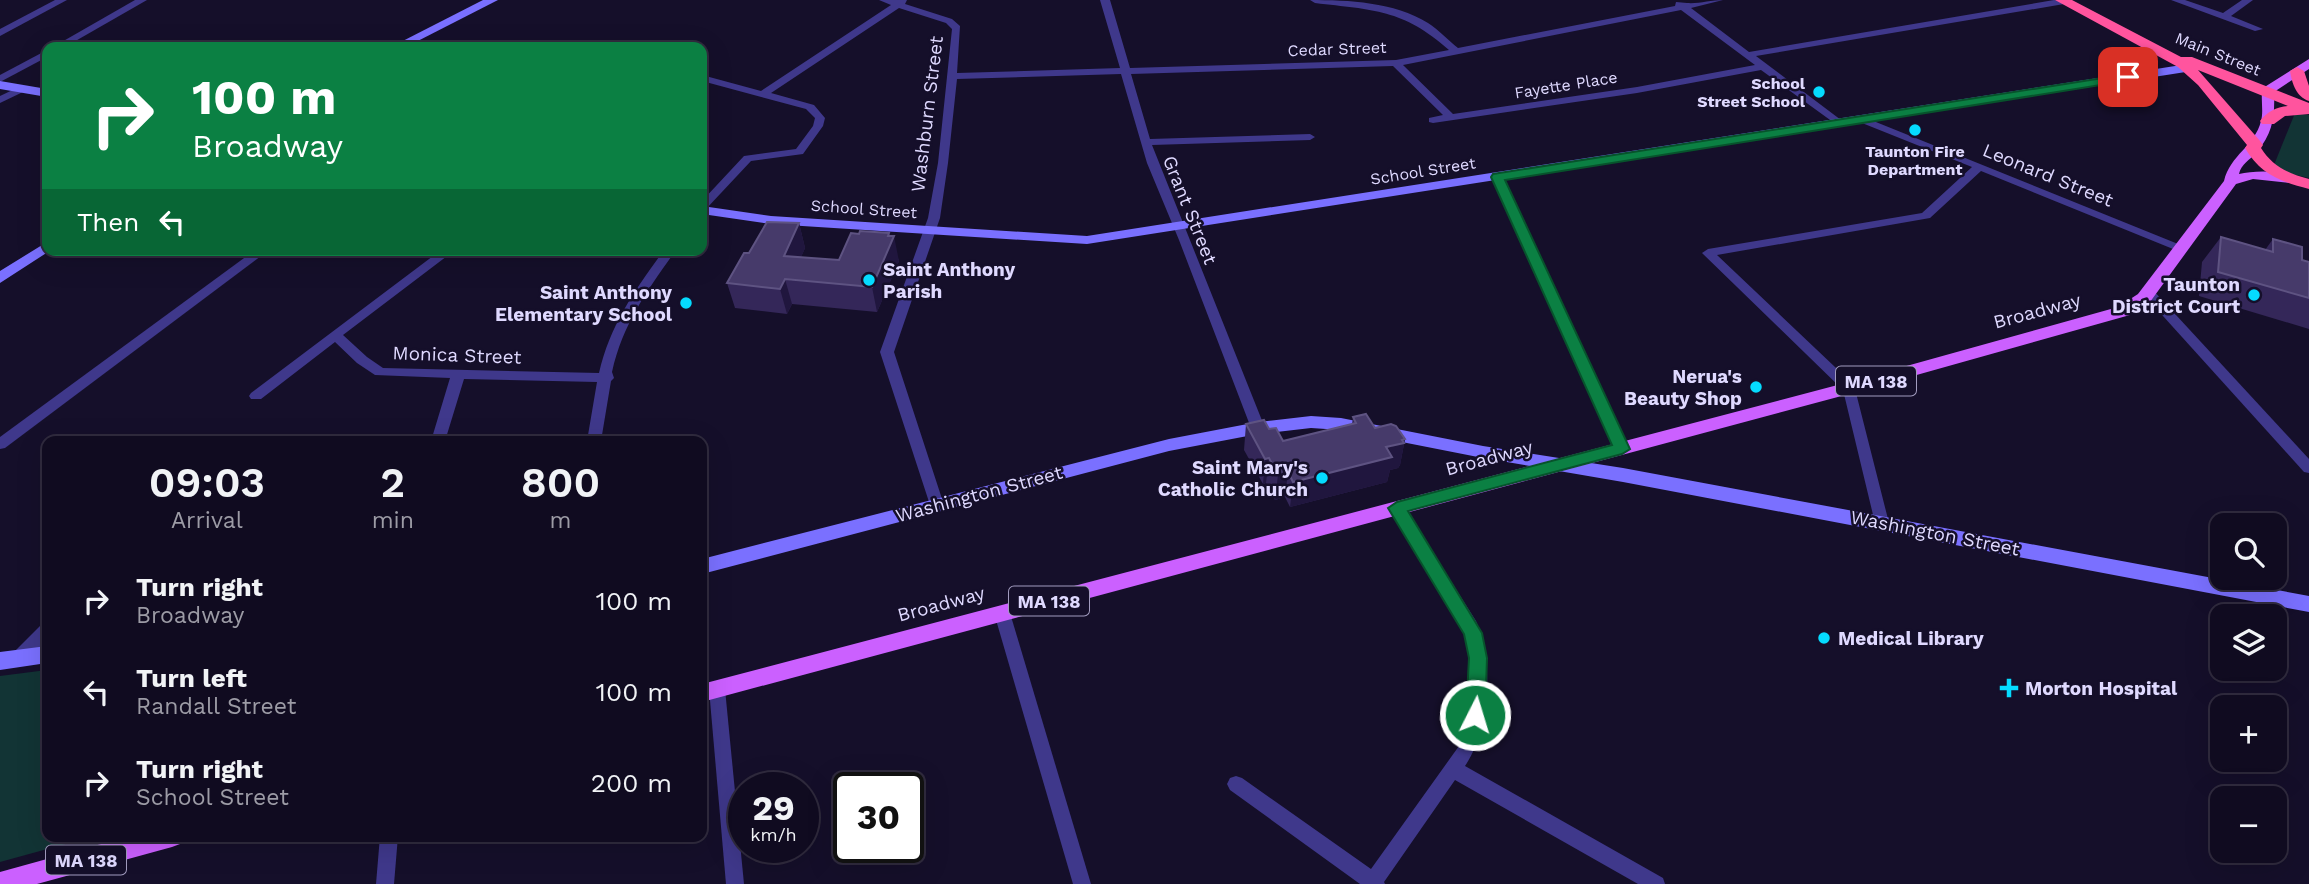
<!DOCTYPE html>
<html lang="en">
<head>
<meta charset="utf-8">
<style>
  body { margin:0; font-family:"Work Sans",sans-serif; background:#1e192d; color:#f1f3f6; height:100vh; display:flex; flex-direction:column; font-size:26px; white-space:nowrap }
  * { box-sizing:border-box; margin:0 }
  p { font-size:23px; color:#9c9ba5 }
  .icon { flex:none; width:38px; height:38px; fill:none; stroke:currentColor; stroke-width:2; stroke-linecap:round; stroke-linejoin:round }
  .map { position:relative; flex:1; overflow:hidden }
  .sheet { position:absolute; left:42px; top:436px; width:665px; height:406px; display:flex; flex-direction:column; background:#100b20; border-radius:14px; box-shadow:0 7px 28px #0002,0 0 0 2px #302b3e }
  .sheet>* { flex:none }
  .guide { position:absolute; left:42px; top:42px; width:665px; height:214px; border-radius:14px; box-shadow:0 7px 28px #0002,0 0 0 2px #302b3e; background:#0b8043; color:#fff; overflow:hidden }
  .buttons { position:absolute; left:2210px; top:513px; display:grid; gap:14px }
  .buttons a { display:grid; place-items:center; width:77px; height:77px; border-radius:14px; background:#100b20; box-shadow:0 7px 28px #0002,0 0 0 2px #302b3e; font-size:35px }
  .speed { position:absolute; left:728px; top:772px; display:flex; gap:14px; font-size:35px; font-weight:700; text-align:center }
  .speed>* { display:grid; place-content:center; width:91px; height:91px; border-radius:50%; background:#100b20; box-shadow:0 7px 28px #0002,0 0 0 2px #302b3e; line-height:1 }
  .speed small { font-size:18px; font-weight:400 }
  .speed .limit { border:4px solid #111; border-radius:10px; background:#fff; color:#111 }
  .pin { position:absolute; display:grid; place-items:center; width:60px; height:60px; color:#fff; margin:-30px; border-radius:14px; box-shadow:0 4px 10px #0006 }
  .me { position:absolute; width:77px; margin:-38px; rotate:5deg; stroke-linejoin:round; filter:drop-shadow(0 0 5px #0008) }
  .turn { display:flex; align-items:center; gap:24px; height:147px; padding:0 35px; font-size:32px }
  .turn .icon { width:91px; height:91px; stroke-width:2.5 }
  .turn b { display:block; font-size:49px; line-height:60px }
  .then { display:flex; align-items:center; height:66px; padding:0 35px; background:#0003; gap:14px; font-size:26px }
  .eta { display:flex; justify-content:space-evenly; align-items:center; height:119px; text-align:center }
  .eta b { font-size:42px; font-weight:600; line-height:49px }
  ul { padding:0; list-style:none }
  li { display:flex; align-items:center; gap:21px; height:91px; padding:0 35px }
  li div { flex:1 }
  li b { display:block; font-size:26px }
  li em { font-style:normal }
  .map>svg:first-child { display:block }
</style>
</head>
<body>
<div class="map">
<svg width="2309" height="884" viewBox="0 0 2309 884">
  <rect width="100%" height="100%" fill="#150f2a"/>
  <g fill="#123435">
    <polygon points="2295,113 2309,115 2309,178 2287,173 2274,165"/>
    <polygon points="47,670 47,836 91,837 0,862 0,676"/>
  </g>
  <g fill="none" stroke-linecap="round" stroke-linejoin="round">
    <g fill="#3f388b" fill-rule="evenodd">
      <polygon points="55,0 67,0 0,36 0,29"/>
      <polygon points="135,0 147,0 65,47 53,47"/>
      <path d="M 879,0 L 907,0 L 905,4 L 952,19 L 960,26 L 957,73 L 1120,68 L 1100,0 L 1110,0 L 1130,68 L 1396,60 L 1449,50 C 1403,9 1373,10 1315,3 L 1310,0 C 1349,0 1394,2 1428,23 C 1439,30 1448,40 1458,48 L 1675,6 L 1676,2 C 1680,2 1683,3 1687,3 C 1698,4 1711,0 1723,0 L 1691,8 L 1749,52 L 2054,0 L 2069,1 L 2064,4 L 1756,56 L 1841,120 L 1842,122 L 1837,125 L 1761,70 L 1637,93 L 1433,123 L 1429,122 L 1429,118 L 1443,115 L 1393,66 L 1131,74 L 1150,139 L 1310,134 L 1315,137 L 1310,140 L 1152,145 L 1265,428 L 1258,433 L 1251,428 L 1179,240 L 1147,163 L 1121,74 L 957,79 L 948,163 L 940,218 L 894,352 L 944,505 L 942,509 L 932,509 L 930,505 L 880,352 L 928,218 L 938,163 L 952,29 L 946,23 L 899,8 L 771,93 L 814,105 L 825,118 L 823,126 L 803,154 L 751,161 L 706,209 L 702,210 L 702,201 L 744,156 L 796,149 L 813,126 L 815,118 L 806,109 L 702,81 L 702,75 L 761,91 L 891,5 ZM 1681,10 L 1755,65 L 1637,87 L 1453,114 L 1403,65 Z"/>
      <polygon points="2171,0 2185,0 2223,13 2242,0 2253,0 2231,16 2263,29 2255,31"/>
      <polygon points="47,50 47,57 0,82 0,75"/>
      <polygon points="21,86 26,89 25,91 0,103 0,96"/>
      <polygon points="1861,116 2188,248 2182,252 2178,251 1981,171 1930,218 1717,255 1854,385 1889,523 1887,527 1877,527 1875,523 1843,390 1702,253 1708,249 1922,213 1972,167 1857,121 1856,119"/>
      <polygon points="1497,174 1503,177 1629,449 1627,453 1622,454 1615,449 1491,177"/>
      <polygon points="255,250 269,250 5,448 0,449 0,437"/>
      <path d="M 441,250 L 455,250 L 343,335 L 367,357 L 383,368 L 599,373 C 610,325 635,290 664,250 L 676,250 C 647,291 623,323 612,372 L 614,378 L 611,381 L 601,441 L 587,441 L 597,382 L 464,379 L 445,441 L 431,441 L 450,378 L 375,375 L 357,363 L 335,342 L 261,399 L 251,399 L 249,396 L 251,393 Z"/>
      <polygon points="2148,288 2152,289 2309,459 2309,473 2304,472 2144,295 2142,292"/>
      <path d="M 1397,502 L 1402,504 L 1476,621 C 1495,661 1489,731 1465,766 L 1663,878 L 1665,884 L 1638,884 L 1455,780 L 1384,882 L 1385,884 L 1360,884 L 1230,790 L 1227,784 L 1230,778 L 1236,776 L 1242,778 L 1371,869 L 1459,746 L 1463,734 L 1469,704 L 1470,658 L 1463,628 L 1390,508 L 1392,504 Z"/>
      <polygon points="1002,607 1008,608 1010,613 1091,884 1073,884 994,613 996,608"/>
      <path d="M 47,623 L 47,640 C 38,650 27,668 12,664 L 10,659 L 12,654 L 41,625 Z"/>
      <polygon points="717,682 723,684 725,689 744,884 726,884 709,689 711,684"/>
      <polygon points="380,836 398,836 394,884 376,884"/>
    </g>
    <g fill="#7a70ff" fill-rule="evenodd">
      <polygon points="483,0 498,0 406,47 391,47"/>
      <polygon points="2188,64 2194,68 2192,71 1087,244 771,224 702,214 702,206 771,216 1087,236"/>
      <polygon points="0,81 47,89 47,97 0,89"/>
      <polygon points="47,242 47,250 51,250 0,283 0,271"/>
      <polygon points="1311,416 1341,418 1483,446 1623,468 2309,596 2309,612 1623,482 1483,458 1341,430 1311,428 1258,434 1169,451 702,574 702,559 1169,439 1258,422"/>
      <polygon points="47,646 47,663 0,670 0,652"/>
    </g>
    <g fill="#cb60ff" fill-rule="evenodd">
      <path d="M 2309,59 L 2309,69 L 2274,92 C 2275,116 2273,133 2257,152 C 2250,160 2241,164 2239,174 C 2256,170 2289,170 2302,181 L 2300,184 L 2253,179 L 2236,184 L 2150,302 L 2130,315 L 1849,394 L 702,702 L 702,684 L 1849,382 L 2118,307 L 2138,294 L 2224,181 C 2230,155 2255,146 2261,121 C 2264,110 2260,99 2263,88 Z"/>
      <polygon points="130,836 183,836 180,844 172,847 37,884 0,884 0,872"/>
    </g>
    <g fill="#ff549e" fill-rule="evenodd">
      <path d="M 2055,0 L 2072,0 L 2181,57 L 2192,57 L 2309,103 L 2309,114 L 2285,116 L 2274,124 L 2262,124 L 2260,121 C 2267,112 2276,107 2288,106 L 2198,70 L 2261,142 L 2263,145 L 2261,148 C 2272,166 2289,174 2309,179 L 2309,189 C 2281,182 2260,174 2245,148 L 2247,145 L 2198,85 L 2178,67 Z"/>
      <path d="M 2297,67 L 2304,71 L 2309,86 L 2309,101 C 2296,97 2292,83 2290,71 Z"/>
    </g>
  </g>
  <g fill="#342759">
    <polygon points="799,223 805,248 801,257 839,260 889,233 899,261 877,312 792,304 787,314 735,308 727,283 749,253"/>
    <polygon points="2221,237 2265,250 2273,239 2302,260 2309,262 2309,329 2199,296 2202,262"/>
    <polygon points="1353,417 1375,428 1405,439 1400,465 1398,468 1390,470 1387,482 1290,507 1285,497 1275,500 1266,483 1263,484 1244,450 1246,424 1269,429 1283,441 1352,424"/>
  </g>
  <g fill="#20163e">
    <polygon points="799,223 805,248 791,281 784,256"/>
    <polygon points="889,233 891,243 894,236 899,261 877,312 872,287"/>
    <polygon points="785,279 792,304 787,314 780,289"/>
    <polygon points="1405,439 1400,465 1398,468 1390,470 1387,482 1290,507 1293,482"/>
    <polygon points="1269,458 1266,483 1263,484 1265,459"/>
    <polygon points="1288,472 1285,497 1275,500 1278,475"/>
  </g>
  <g fill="#463a6a" stroke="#5e5382" stroke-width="2">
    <polygon points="767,222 799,223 784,256 839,260 851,233 859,234 860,231 889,233 888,236 894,236 872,287 785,279 780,289 727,283 744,253 749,253"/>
    <polygon points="2221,237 2273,252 2273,239 2302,247 2302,260 2309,262 2309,298 2218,272"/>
    <polygon points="1366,414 1375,428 1391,424 1396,426 1405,439 1402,440 1404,443 1386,447 1392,457 1293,482 1288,472 1278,475 1269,458 1265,459 1246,424 1264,420 1269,429 1276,428 1283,441 1356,423 1353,417"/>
  </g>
  <polygon fill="#0b8043" stroke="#07532c" stroke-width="2" points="2128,74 2132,75 2132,80 1505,180 1630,449 1622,454 1408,511 1482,633 1487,658 1485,715 1482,721 1475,724 1468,721 1466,715 1469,658 1464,634 1388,508 1397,502 1612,445 1491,177 1493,174"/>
  <g fill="#05dbff" stroke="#150f2a" stroke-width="2.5">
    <circle cx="1819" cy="92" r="7"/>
    <circle cx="1915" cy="130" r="7"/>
    <circle cx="869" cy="280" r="7"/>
    <circle cx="2254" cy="295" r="7"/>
    <circle cx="686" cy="303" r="7"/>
    <circle cx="1756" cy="387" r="7"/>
    <circle cx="1322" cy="478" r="7"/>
    <circle cx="1824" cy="638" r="7"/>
    <path d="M2005.5 677.5h7v7h7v7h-7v7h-7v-7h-7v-7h7z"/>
  </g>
  <g text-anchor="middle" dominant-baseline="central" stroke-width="5" stroke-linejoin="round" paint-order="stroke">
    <g font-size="16" fill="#dfd9ff" stroke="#150f2a">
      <text transform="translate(1337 49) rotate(-2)">Cedar Street</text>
      <text transform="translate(2218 54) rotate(22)">Main Street</text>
      <text transform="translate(1566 85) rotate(-9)">Fayette Place</text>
      <text transform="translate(1423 171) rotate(-9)">School Street</text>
      <text transform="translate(864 209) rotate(4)">School Street</text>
    </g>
    <g font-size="16" font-weight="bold" fill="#dfd9ff" stroke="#150f2a" text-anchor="end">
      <text x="1805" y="83">School<tspan x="1805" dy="18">Street School</tspan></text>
      <text x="1915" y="151" text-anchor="middle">Taunton Fire<tspan x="1915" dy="18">Department</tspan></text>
    </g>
    <g fill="#150f2a" stroke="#a29cbf" stroke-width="2">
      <rect x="1836" y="366.5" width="80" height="29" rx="5"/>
      <rect x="1009" y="586.5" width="80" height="29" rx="5"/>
      <rect x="46" y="845.5" width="80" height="29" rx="5"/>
    </g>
    <g font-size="18" font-weight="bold" fill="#dfd9ff">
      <text x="1876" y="381">MA 138</text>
      <text x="1049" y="601">MA 138</text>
      <text x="86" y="860">MA 138</text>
    </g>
    <g font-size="19" fill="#dfd9ff" stroke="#150f2a">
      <text transform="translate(927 114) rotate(-83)">Washburn Street</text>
      <text transform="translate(2048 175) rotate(22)">Leonard Street</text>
      <text transform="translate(1190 210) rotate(68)">Grant Street</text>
      <text transform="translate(2037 311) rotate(-15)">Broadway</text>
      <text transform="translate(457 355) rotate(2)">Monica Street</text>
      <text transform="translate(1489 458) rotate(-15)">Broadway</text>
      <text transform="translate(979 494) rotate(-15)">Washington Street</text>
      <text transform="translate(1935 533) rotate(11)">Washington Street</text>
      <text transform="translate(941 604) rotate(-15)">Broadway</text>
    </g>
    <g font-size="19" font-weight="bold" fill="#dfd9ff" stroke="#150f2a" text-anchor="end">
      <text x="883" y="269" text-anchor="start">Saint Anthony<tspan x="883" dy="22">Parish</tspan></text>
      <text x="2240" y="284">Taunton<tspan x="2240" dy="22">District Court</tspan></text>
      <text x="672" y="292">Saint Anthony<tspan x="672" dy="22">Elementary School</tspan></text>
      <text x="1742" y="376">Nerua's<tspan x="1742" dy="22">Beauty Shop</tspan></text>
      <text x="1308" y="467">Saint Mary's<tspan x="1308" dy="22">Catholic Church</tspan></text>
      <text x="1838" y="638" text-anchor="start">Medical Library</text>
      <text x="2025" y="688" text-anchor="start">Morton Hospital</text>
    </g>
  </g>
</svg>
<div class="buttons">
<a><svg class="icon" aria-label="search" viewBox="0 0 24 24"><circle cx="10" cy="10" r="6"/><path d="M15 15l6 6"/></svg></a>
<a><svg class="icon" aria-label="layers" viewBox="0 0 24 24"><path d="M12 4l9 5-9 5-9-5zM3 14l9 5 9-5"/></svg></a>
<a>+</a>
<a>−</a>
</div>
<div class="speed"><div>29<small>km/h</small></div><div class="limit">30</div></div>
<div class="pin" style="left:2128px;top:77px;background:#d93025"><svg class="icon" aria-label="arrive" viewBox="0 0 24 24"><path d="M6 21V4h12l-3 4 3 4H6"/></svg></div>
<svg class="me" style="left:1475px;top:715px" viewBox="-20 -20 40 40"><circle r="17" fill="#0b8043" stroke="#fff" stroke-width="3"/><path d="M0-11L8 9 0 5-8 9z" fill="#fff"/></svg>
<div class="guide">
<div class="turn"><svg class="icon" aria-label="right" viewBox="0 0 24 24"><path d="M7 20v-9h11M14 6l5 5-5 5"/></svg><div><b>100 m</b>Broadway</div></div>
<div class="then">Then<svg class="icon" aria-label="left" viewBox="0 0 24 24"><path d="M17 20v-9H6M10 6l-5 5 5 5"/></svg></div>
</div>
<section class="sheet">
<div class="eta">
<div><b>09:03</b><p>Arrival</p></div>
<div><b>2</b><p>min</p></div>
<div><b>800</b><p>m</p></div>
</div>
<ul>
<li><svg class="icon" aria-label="right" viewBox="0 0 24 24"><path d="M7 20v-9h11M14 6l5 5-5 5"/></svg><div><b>Turn right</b><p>Broadway</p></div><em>100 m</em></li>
<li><svg class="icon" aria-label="left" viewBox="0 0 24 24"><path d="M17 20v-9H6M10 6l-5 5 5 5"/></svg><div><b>Turn left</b><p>Randall Street</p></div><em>100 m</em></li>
<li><svg class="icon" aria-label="right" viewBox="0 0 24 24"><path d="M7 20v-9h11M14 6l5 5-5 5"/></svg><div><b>Turn right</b><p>School Street</p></div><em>200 m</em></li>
</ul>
</section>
</div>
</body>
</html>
